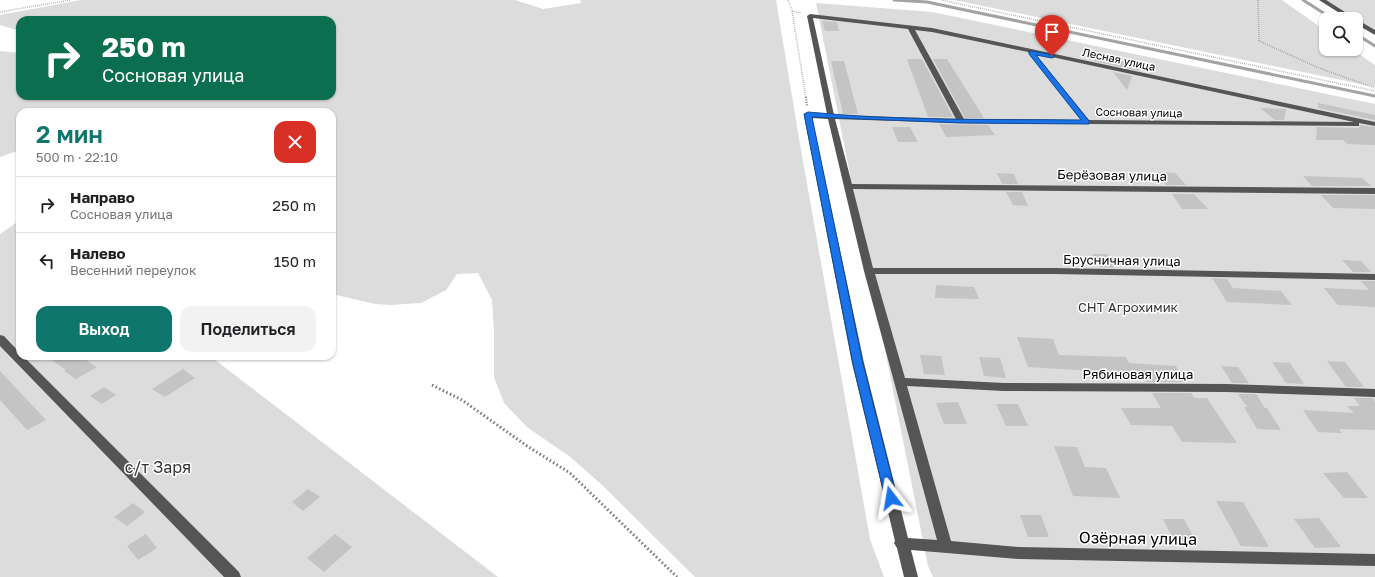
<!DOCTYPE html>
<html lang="ru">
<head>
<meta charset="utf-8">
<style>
  body { margin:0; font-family:"Golos Text",sans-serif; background:#f2f2f2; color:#202124; height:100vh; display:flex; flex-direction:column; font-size:15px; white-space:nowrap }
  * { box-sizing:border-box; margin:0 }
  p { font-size:13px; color:#757577 }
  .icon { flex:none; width:22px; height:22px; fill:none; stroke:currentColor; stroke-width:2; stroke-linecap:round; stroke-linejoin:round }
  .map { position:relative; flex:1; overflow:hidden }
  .drawer { position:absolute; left:16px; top:108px; width:320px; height:252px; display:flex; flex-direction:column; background:#fff; border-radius:12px; box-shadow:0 1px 3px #0004 }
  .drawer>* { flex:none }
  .guide { position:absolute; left:16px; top:16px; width:320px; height:84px; border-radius:12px; box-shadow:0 1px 3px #0004; background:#0b6e4f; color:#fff; overflow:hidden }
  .tools { position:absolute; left:1319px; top:12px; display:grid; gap:8px }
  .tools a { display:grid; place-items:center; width:44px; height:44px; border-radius:8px; background:#fff; box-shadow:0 1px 3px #0004; font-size:20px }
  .pin { position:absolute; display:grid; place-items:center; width:34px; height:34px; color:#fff; margin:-41px -17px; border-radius:50% 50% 50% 0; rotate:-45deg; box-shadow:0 0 4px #0007 }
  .pin .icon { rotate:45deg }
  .me { position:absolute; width:44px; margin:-22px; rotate:346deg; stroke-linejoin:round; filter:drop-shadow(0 0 3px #0008) }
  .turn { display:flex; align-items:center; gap:14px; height:84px; padding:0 20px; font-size:18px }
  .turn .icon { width:52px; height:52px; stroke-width:2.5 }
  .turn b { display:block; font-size:28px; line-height:34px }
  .round { display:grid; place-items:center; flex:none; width:42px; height:42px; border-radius:12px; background:#f2f2f2 }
  .summary { display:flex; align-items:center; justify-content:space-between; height:68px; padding:0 20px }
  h1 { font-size:24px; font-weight:600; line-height:30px; color:#0f766e }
  .cta { display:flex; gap:8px; margin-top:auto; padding:8px 20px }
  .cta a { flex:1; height:46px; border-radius:12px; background:#0f766e; color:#fff; font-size:16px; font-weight:600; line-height:46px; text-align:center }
  .cta a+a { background:#f2f2f2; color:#202124 }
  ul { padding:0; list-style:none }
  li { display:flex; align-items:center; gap:12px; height:56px; padding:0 20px; border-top:1px solid #e0e0e0 }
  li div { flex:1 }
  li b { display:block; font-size:15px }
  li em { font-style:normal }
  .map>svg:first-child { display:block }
</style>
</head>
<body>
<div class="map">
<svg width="1375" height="577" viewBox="0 0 1375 577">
  <rect width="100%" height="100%" fill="#fff"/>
  <g fill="#dcdcdc">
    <polygon points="81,0 515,0 543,9 581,3 580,0 776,0 800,144 870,539 884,577 695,577 601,484 569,456 528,428 504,403 494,377 494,328 492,300 478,273 457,274 446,290 421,303 390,305 375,304 332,294 332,112 20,112 20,150 0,157 0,51 20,53 20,96 332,96 332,20 20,20 20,31 0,25 0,15"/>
    <polygon points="954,0 1282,0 1326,31 1326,49 1352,49 1375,65 1375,87"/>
    <polygon points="1319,0 1375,0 1375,35 1356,19 1350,19"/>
    <polygon points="816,3 932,12 1375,104 1375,577 933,577 928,566"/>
    <polygon points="20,220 20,356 210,356 498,577 0,577 0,234"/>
  </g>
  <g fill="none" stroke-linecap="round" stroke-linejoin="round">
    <g stroke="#a3a3a3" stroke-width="3">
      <polyline points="894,0 927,2 1375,96"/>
      <polyline points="1303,0 1333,19"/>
      <polyline points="1356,34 1375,46"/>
    </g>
  </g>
  <g fill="#c4c4c4">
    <polygon points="822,21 837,22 839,31 825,31"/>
    <polygon points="1096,56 1141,65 1140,71 1094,61"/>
    <polygon points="907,59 922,59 953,117 928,117"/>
    <polygon points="933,59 947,59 984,118 965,118"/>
    <polygon points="831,61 844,61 858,114 843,114"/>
    <polygon points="1113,72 1132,76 1127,90"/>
    <polygon points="1318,103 1375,115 1375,120 1318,108"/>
    <polygon points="1260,108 1286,109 1284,120 1275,120"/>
    <polygon points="939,124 988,125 995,135 946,137"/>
    <polygon points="1360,125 1375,127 1375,145 1347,144 1343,140 1316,140 1317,127 1359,128"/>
    <polygon points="892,127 910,127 918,142 898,142"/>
    <polygon points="1156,172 1175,173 1186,185 1166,185"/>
    <polygon points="997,173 1014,174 1018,184 1002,184"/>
    <polygon points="1303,176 1362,178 1371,186 1312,186"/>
    <polygon points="1006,192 1022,192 1028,206 1013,205"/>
    <polygon points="1172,194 1194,194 1208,209 1182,209"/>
    <polygon points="1321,195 1375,195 1375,209 1333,208"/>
    <polygon points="1092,254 1107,254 1114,268 1099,267"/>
    <polygon points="1342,260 1361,261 1371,272 1353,272"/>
    <polygon points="1212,278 1227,279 1233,288 1281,291 1292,305 1227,302"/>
    <polygon points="1361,281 1375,281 1375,307 1338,305 1324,288 1369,290"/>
    <polygon points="936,285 974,287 979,299 935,298"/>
    <polygon points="1017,337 1053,339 1059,355 1126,357 1129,363 1176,366 1185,382 1145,382 1143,379 1094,376 1091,371 1028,367"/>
    <polygon points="920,355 941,356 945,375 924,374"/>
    <polygon points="46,356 80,356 97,367 76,379 64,371 66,370"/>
    <polygon points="979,357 1000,358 1006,378 984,376"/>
    <polygon points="1327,361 1345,362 1364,387 1346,387"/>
    <polygon points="1272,362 1290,363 1304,384 1286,383"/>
    <polygon points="1221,366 1238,367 1249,383 1232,383"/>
    <polygon points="183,369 195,378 165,397 152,389"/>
    <polygon points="0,371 46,420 27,430 0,400"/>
    <polygon points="104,387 116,395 102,404 90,396"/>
    <polygon points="1152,393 1191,393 1194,398 1207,398 1237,443 1182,442 1172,426 1131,425 1121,408 1161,408"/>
    <polygon points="1238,394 1256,394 1265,408 1267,408 1281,430 1257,429 1244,407 1247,407"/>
    <polygon points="1354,398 1373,398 1375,402 1375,430 1339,429 1342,433 1318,432 1303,410 1354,413 1347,406 1360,406"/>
    <polygon points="958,402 967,424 944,424 936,403"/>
    <polygon points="996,404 1018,404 1028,426 1006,426"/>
    <polygon points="1054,446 1077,447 1085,467 1106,468 1120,498 1073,496"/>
    <polygon points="1347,472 1368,498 1344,498 1323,473"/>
    <polygon points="308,489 320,497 303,511 292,502"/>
    <polygon points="1216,501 1243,502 1269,547 1241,546"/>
    <polygon points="133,503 145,512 127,526 114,517"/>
    <polygon points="1020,515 1041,515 1049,537 1028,537"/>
    <polygon points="1319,518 1341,547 1315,548 1294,519"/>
    <polygon points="1163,519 1184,519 1196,542 1174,541"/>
    <polygon points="146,534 157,548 138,560 127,546"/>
    <polygon points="335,534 352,547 324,572 307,558"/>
  </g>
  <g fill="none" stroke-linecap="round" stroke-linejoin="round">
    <g stroke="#777" stroke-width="1.5" stroke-dasharray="0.5 1.5" stroke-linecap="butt">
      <polyline points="788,0 792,11 806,98"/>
      <polyline points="941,0 1375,91"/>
      <polyline points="1258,0 1259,41 1319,68 1375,88"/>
      <polyline points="792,11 801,13"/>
      <polyline points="0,12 70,0"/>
    </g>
    <polyline stroke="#777" stroke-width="2" stroke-dasharray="1 1.5" stroke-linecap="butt" points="806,97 807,106"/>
    <polyline stroke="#777" stroke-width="3" stroke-dasharray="1.5 2.5" stroke-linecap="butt" points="432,385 462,400 527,446 570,473 677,577"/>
    <g fill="#555" fill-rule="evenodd">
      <polygon points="1319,0 1326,0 1356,19 1349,19"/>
      <path d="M 810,14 L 932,28 L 1375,122 L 1375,126 L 1359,123 L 1359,126 L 1356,126 L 961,123 L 835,119 L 852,184 L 1375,188 L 1375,194 L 853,189 L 873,268 L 1054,268 L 1375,274 L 1375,280 L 1054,274 L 875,274 L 905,378 L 1004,383 L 1227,384 L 1375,389 L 1375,397 L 1227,392 L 1004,391 L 907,386 L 951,541 L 1019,547 L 1375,554 L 1375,566 L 1019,559 L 911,550 L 918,577 L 904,577 L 897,548 L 894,543 L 895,541 L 852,363 L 804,115 L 808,113 L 827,114 L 807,16 ZM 813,18 L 908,29 L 956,119 L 834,115 ZM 915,30 L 932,32 L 1028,52 L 1081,120 L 964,119 ZM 1038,54 L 1354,122 L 1089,120 L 1036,55 ZM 812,118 L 828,119 L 864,271 L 937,540 L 908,538 L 864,363 Z"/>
      <polygon points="1356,19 1375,30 1375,35 1356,24"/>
      <polygon points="0,335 4,336 20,353 20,356 23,356 239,572 241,577 224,577 0,346"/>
    </g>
  </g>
  <path fill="#1a73e8" stroke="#114b97" d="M 1031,51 L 1054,55 L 1054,57 L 1052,58 L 1036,55 L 1089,121 L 1089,124 L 961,123 L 812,117 L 863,364 L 897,498 L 895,502 L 891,503 L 886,502 L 885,498 L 853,364 L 804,114 L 808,112 C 898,121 991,119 1081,120 L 1029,54 L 1029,52 Z"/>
  <g text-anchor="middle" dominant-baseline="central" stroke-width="3" stroke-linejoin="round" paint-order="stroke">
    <g font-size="11" fill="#000" stroke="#fff">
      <text transform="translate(1119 59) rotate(12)">Лесная улица</text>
      <text transform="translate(1139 112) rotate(1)">Сосновая улица</text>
    </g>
    <g font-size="13" fill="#000" stroke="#fff">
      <text transform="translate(1112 175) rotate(1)">Берёзовая улица</text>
      <text transform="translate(1122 260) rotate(1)">Брусничная улица</text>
      <text x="1138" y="374">Рябиновая улица</text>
    </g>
    <g font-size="13" fill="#333" stroke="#fff">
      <text x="1128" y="307">СНТ Агрохимик</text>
    </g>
    <g font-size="16" fill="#333" stroke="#fff">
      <text x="158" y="467">с/т Заря</text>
    </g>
    <g font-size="16" fill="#000" stroke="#fff">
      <text transform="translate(1138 538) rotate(1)">Озёрная улица</text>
    </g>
  </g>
</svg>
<div class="tools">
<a><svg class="icon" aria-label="search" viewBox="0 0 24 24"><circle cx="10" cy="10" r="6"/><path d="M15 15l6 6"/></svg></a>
</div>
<div class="pin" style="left:1052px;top:56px;background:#d93025"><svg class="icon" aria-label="arrive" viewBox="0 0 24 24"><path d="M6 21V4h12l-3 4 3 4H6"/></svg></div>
<svg class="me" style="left:891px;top:498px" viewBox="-20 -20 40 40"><path d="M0-17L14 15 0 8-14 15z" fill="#1a73e8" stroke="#fff" stroke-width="4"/></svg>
<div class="guide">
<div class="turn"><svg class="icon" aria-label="right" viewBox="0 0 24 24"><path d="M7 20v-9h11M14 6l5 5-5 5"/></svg><div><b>250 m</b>Сосновая улица</div></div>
</div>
<section class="drawer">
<div class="summary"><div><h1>2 мин</h1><p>500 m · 22:10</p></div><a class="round" style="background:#d93025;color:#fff"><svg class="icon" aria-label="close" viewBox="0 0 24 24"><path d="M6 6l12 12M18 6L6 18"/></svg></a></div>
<ul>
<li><svg class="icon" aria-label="right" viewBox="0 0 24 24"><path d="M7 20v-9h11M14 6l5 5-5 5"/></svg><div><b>Направо</b><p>Сосновая улица</p></div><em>250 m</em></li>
<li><svg class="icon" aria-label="left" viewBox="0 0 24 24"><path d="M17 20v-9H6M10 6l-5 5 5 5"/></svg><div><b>Налево</b><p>Весенний переулок</p></div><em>150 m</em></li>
</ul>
<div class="cta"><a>Выход</a><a>Поделиться</a></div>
</section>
</div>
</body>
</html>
